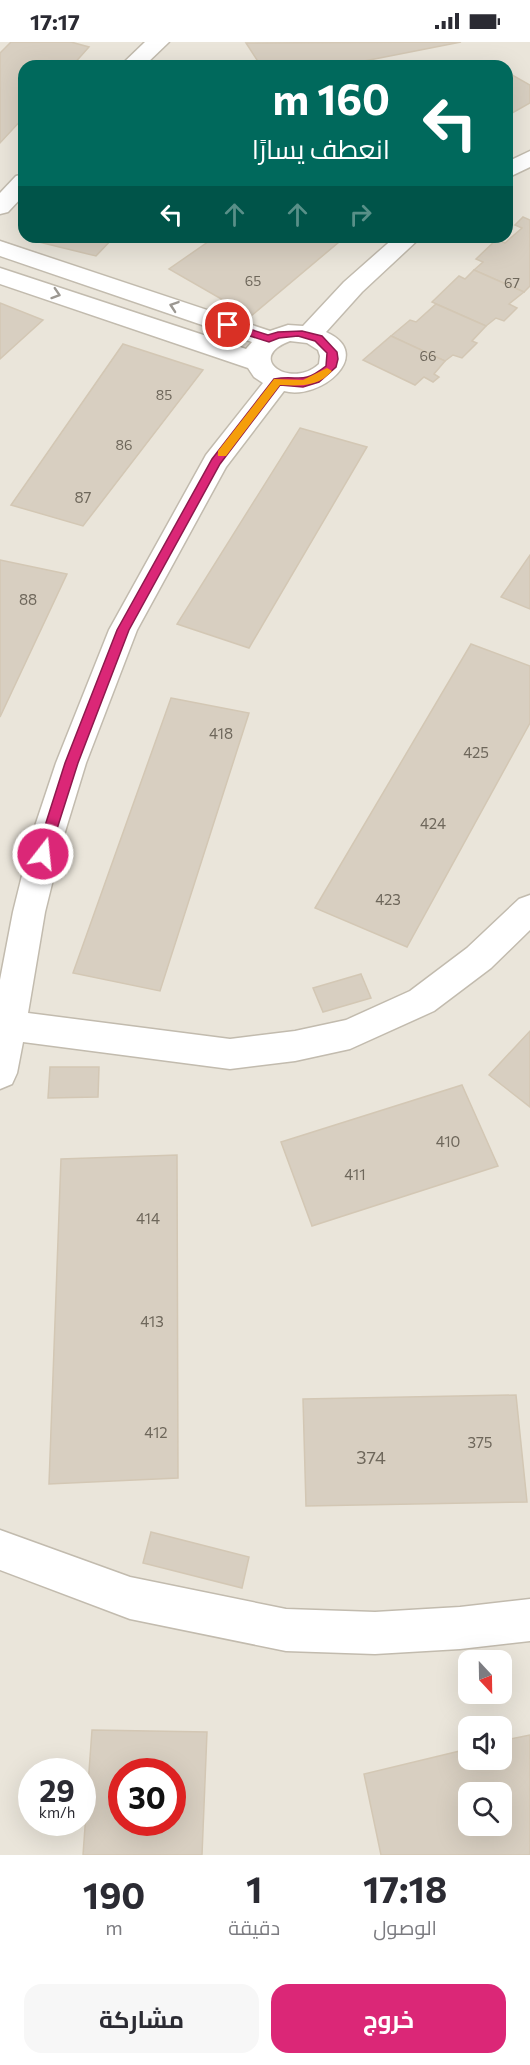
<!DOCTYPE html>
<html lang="ar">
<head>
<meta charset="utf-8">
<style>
  body { margin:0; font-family:Commissioner,Cairo,sans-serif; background:#f7f7f7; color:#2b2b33; direction:rtl; height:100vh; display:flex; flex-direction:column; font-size:22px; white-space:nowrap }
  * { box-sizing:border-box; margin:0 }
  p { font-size:20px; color:#7c7c81 }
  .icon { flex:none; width:33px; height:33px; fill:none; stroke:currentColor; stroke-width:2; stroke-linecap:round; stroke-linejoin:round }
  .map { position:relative; height:1813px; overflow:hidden; direction:ltr }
  .drawer { display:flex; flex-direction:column; background:#fff; flex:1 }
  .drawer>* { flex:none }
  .hud { position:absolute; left:18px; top:18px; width:495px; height:183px; border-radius:18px; box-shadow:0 6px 24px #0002; direction:rtl; background:#00695c; color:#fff; overflow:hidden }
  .needle { width:39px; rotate:158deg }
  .tools { position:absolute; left:458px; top:1608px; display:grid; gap:12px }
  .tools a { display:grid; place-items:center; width:54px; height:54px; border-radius:12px; background:#fff; box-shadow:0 6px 24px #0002; font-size:30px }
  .speed { position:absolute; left:18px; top:1716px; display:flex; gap:12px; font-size:30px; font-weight:700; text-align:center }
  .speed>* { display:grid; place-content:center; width:78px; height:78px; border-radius:50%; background:#fff; box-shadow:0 6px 24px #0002; line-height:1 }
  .speed small { font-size:15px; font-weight:400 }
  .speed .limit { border:9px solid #d22; background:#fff; color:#111 }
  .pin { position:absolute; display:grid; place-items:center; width:51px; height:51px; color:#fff; margin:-26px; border:3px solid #fff; border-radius:50%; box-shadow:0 2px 6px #0007 }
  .me { position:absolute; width:66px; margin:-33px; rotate:16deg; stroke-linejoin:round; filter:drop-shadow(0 0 4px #0008) }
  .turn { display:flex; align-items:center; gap:21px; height:126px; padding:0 24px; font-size:27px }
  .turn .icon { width:78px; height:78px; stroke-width:2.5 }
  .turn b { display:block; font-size:42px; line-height:51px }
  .lanes { display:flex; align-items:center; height:57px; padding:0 24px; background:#0003; justify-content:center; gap:30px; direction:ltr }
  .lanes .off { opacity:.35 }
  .eta { display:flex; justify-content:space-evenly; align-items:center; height:102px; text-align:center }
  .eta b { font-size:36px; font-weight:700; line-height:42px }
  .primary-button { display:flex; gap:12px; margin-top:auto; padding:12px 24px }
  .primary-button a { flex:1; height:69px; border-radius:18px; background:#db2777; color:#fff; font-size:24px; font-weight:700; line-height:69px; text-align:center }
  .primary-button a+a { background:#f7f7f7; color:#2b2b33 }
  .status { display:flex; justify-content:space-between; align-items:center; height:42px; padding:0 30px; background:#fff; direction:ltr }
  .status svg { height:16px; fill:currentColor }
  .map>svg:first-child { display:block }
</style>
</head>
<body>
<div class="status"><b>17:17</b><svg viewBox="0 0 49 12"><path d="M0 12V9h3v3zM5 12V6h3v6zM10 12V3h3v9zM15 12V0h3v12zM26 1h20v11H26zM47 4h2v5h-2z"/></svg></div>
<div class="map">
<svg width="530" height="1813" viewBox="0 0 530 1813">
  <rect width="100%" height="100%" fill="#f6f3ec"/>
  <path fill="#eae5da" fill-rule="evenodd" d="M 0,0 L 530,0 L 530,1813 L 0,1813 ZM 24,24 L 507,24 L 507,195 L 24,195 ZM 468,1618 L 501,1618 L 501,1652 L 468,1652 ZM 468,1684 L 501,1684 L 501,1718 L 468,1718 ZM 32,1730 L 82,1730 L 82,1780 L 32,1780 ZM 122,1730 L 172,1730 L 172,1780 L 122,1780 ZM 468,1750 L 501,1750 L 501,1784 L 468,1784 Z"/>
  <g fill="#d8cfc1" stroke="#d3c7b4" stroke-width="1.5" fill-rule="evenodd">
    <polygon points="11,0 71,0 89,5 72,24 24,24 24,75 0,101 0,11"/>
    <polygon points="461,0 339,24 261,24 246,1"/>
    <polygon points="507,30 530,43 530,61 507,74"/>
    <polygon points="523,175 530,178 530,244 524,250 474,228 483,220 476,217 497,197 505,201 522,186 515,183"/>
    <polygon points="38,195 114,195 96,214 35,199"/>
    <polygon points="215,195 345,195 251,274 169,227"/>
    <polygon points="474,228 524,250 509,262 517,266 504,279 496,276 486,284 432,260 459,234 465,237"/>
    <polygon points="0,261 43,278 0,317"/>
    <polygon points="436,262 486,284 472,299 477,301 462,316 453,313 445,319 391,294 410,278 416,280"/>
    <polygon points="391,294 445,319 434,332 439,335 433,340 424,335 415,343 363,318"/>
    <polygon points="123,302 203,328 83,484 11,463"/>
    <polygon points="300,386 367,405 249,606 177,582"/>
    <polygon points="530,513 530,567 501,555"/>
    <polygon points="0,518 67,532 0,675"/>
    <polygon points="471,602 530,624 530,681 407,905 315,866"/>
    <polygon points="171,656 249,671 160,949 73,931"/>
    <polygon points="361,932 371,956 323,970 313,946"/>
    <polygon points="530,989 530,1065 489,1033"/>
    <polygon points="50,1025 99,1025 98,1055 48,1056"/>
    <polygon points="462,1043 498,1124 312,1184 281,1100"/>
    <polygon points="177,1113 178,1436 49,1442 61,1117"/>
    <polygon points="516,1353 527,1460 306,1464 303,1357"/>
    <polygon points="151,1490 249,1515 242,1546 143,1521"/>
    <path d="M 92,1688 L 207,1690 L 202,1813 L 83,1813 ZM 122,1730 L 172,1730 L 172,1780 L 122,1780 Z"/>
    <path d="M 530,1693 L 530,1813 L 381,1813 L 364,1732 L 468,1707 L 468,1718 L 501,1718 L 501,1699 ZM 468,1750 L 501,1750 L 501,1784 L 468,1784 Z"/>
  </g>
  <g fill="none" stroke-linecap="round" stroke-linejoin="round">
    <g stroke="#c2bbae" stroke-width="3">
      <g id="minor">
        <polygon points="145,0 169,0 144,24 120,24"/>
        <polygon points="530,109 530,125 507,136 507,120"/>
        <polygon points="24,132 24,153 8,170 0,172 0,151 16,134"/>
        <path d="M 395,195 L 421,195 L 362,250 L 326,290 C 376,312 320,359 284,349 L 226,425 L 137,588 L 86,721 L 64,793 L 45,870 L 28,971 L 230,997 L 295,989 L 346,978 L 410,949 L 467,906 L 519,857 L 530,853 L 530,888 L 491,926 L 434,969 L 350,1007 L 295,1019 L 230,1027 L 23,1000 L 17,1031 L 12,1042 L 0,1047 L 0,938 L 13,870 L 32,793 L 56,721 L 109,588 L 206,413 L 263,341 L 254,335 L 248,326 L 0,242 L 0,226 L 246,307 L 252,300 L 0,214 L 0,199 L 270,289 L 288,283 L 303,284 L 344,240 ZM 290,299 L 307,301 L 318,308 L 320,314 L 319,322 C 291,348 244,316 290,299 Z"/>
        <polygon points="0,1488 130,1535 286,1567 375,1570 460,1565 530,1557 530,1599 460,1607 375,1612 286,1609 130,1577 0,1528"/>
      </g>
    </g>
    <use href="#minor" fill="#fff" fill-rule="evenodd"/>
  </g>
  <defs><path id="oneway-chevron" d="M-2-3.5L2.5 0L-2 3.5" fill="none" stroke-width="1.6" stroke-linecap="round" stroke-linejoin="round" transform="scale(1.5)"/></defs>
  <g stroke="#9c9892">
    <use href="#oneway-chevron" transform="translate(56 252) rotate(18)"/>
    <use href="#oneway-chevron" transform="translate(174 264) rotate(-161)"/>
  </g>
  <path fill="#db2777" stroke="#8e194d" stroke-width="1.5" d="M 228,280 L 268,293 L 278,290 L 302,289 L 322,294 L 337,310 L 338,317 L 336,325 L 319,340 L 303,345 L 280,343 L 220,422 L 129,588 L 78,721 L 49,812 L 47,816 L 38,816 L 36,812 L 65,721 L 117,588 L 212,417 L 274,337 C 300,332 300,344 326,324 L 327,311 L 315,299 L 298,294 L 279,296 L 269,300 L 225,286 L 223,283 Z"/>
  <path fill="#f59e0b" d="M 327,326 L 332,329 C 318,345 300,344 280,343 L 226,414 L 218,414 L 218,409 L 274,337 L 303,338 Z"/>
  <g text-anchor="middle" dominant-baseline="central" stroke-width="4.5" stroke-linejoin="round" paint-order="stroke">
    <g font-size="14" fill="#6e675b">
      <text x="253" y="238">65</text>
      <text x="512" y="240">67</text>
      <text x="428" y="313">66</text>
      <text x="164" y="352">85</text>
      <text x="124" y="402">86</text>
    </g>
    <g font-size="15" fill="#6e675b">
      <text x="83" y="455">87</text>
      <text x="28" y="557">88</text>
      <text x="221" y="691">418</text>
      <text x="476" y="710">425</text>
      <text x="433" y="781">424</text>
      <text x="388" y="857">423</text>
      <text x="448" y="1099">410</text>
      <text x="355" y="1132">411</text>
      <text x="148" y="1176">414</text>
      <text x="152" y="1279">413</text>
      <text x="156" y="1390">412</text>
      <text x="480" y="1400">375</text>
    </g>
    <g font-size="18" fill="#6e675b">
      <text x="371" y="1415">374</text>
    </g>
  </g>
</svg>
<div class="tools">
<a><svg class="needle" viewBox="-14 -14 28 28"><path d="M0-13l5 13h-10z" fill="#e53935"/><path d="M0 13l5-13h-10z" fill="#7c7c81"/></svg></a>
<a><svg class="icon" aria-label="sound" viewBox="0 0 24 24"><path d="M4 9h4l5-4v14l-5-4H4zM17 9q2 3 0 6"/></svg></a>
<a><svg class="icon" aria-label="search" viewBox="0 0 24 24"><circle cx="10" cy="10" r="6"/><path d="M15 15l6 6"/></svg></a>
</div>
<div class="speed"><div>29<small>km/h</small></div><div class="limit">30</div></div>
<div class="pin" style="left:228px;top:283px;background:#d93025"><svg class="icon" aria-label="arrive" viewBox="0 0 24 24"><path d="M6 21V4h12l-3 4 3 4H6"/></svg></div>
<svg class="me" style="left:43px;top:812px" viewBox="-20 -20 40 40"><circle r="17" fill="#db2777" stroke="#fff" stroke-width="3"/><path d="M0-11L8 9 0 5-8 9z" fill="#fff"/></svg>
<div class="hud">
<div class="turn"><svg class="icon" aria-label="left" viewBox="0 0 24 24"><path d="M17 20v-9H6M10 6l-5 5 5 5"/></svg><div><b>160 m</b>انعطف يسارًا</div></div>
<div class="lanes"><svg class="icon" aria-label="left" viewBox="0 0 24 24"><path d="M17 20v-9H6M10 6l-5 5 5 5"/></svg><svg class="icon off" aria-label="ahead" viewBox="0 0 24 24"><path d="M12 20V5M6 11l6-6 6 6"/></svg><svg class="icon off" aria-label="ahead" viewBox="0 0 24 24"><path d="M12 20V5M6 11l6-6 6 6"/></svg><svg class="icon off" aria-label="right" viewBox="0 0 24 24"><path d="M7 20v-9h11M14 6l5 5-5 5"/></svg></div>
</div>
</div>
<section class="drawer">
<div class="eta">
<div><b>17:18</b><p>الوصول</p></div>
<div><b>1</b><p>دقيقة</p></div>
<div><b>190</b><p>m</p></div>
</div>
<div class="primary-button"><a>خروج</a><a>مشاركة</a></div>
</section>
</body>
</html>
